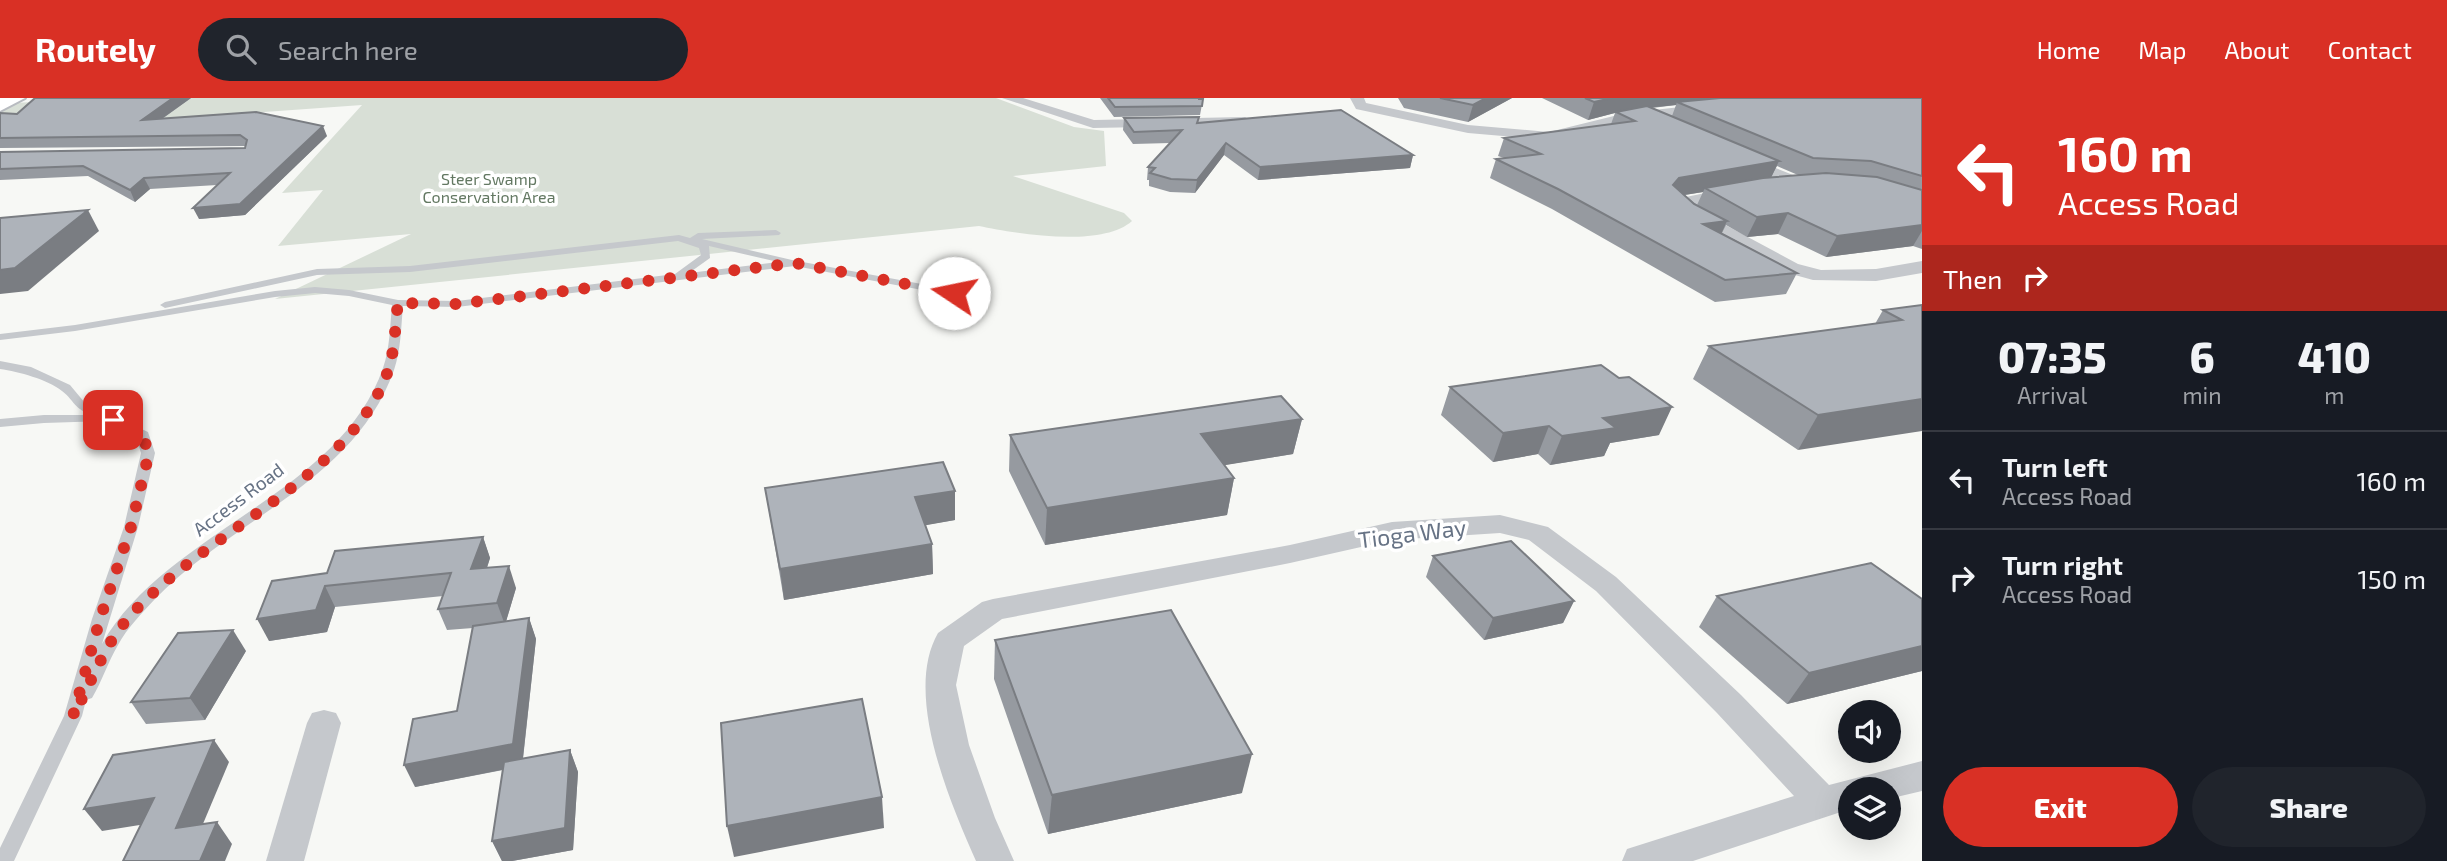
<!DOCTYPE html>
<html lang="en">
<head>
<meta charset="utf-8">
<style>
  body { margin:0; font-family:"Exo 2",sans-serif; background:#20242c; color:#f1f3f6; height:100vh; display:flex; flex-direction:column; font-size:26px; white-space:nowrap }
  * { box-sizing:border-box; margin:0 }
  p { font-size:23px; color:#9ea1a6 }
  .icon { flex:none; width:38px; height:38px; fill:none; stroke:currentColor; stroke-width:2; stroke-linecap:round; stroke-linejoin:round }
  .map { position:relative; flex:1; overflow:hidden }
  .panel { display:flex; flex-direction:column; background:#171b24; width:525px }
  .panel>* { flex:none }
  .hud { background:#d93025; color:#fff; overflow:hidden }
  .fabs { position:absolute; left:1838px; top:602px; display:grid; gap:14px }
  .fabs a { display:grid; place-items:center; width:63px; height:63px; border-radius:50%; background:#171b24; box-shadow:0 7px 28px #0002; font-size:35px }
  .pin { position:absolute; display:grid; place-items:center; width:60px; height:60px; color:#fff; margin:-30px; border-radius:14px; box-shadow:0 4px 10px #0006 }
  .me { position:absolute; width:77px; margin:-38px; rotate:281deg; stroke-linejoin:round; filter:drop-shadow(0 0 5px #0008) }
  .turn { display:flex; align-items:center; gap:24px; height:147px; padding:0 21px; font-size:32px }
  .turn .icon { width:91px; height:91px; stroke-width:2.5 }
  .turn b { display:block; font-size:49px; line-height:60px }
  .then { display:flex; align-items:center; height:66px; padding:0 21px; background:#0003; gap:14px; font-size:26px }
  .eta { display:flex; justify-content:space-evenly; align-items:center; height:119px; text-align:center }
  .eta b { font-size:42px; font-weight:800; line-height:49px }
  .primary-button { display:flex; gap:14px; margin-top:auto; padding:14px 21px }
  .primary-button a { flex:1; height:80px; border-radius:42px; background:#d93025; color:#fff; font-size:28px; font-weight:800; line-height:80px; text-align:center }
  .primary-button a+a { background:#20242c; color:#f1f3f6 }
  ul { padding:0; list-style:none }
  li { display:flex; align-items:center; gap:21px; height:98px; padding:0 21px; border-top:2px solid #363941 }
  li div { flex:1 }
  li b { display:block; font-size:26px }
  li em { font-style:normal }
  header { display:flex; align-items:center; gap:42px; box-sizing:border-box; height:98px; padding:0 35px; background:#d93025; color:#fff }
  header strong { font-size:33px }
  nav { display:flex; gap:38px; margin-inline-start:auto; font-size:24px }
  .search { width:490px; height:63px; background:#20242c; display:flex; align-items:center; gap:18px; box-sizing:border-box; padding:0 24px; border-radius:38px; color:#9ea1a6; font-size:26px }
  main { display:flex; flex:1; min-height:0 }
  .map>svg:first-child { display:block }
</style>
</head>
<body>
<header>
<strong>Routely</strong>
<div class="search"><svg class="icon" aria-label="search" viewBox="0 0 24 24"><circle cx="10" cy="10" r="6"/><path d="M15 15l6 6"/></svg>Search here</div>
<nav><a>Home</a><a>Map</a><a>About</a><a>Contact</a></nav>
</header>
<main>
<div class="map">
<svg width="1922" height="763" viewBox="0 0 1922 763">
  <rect width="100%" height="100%" fill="#f7f8f5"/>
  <path fill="#d8dfd6" d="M 93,0 L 996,0 L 1074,29 L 1104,33 L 1106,68 L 1013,78 L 1124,115 L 1132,123 C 1102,150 1017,136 979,128 L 275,201 L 411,136 L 278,148 L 323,92 L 282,95 L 362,7 L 0,33 L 0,13 L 16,5 Z"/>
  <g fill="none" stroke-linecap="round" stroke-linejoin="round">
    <g stroke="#b8bbc0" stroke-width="4">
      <polygon id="secondary" points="0,0 25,0 0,13"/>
    </g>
    <path fill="#c5c8cc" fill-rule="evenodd" d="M 776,132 L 781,135 L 779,137 L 702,141 L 792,162 L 954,192 L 959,195 L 954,198 L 795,168 L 457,209 L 403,208 C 401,229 401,252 394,272 C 355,383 231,422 155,501 C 142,515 127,530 118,547 C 108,564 102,583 92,600 L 86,602 L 82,618 L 14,763 L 0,763 L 0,750 L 64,618 L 92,521 L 124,429 L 141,355 L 135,336 L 106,323 L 44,325 L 0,329 L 0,321 L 44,317 L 91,317 C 71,308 76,304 62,293 C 47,281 19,274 0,271 L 0,263 L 31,269 L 70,287 L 85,305 L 148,334 L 155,355 L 138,429 L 102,546 C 166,433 339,397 383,270 C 390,250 390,228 392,207 L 349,198 L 315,195 L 275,199 L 75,233 L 0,242 L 0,236 L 75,227 L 275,193 L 315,189 L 349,192 L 398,202 L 457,203 L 675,176 L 701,157 L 699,150 L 678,143 L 410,174 L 317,177 L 165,210 L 160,207 L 165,204 L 317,171 L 410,168 L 679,137 L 690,140 L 698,135 ZM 709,148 L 778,164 L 689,175 L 710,160 Z"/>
    <g fill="#c5c8cc" fill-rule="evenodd">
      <polygon points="1002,0 1023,0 1094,22 1245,19 1252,23 1245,27 1093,30"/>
      <polygon points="1350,0 1364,0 1366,5 1468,27 1549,34 1626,15 1708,6 1715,10 1708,14 1626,23 1549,42 1468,35 1356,11"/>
      <polygon points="1740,56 1803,81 1805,85 1797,90 1791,89 1734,64 1734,58"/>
      <polygon points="1735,89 1741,90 1743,94 1741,98 1690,108 1798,166 1821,172 1876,171 1922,163 1922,175 1876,183 1813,182 1784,174 1688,124 1668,106 1671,102"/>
      <path d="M 1500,417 L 1548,429 L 1616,479 L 1741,597 L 1829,687 L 1922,663 L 1922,693 L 1888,701 L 1888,691 L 1850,691 L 1850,711 L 1693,763 L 1622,763 L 1627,751 L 1794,698 L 1717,615 L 1596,493 L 1529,442 L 1500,435 L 1392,442 L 1290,465 L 1002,521 L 964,548 L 956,587 L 969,647 L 995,720 L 1014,763 L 976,763 C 950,704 903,596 938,535 L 982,504 L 993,501 L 1290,447 L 1392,424 Z"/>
      <polygon points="324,612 336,615 341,625 304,763 266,763 307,625 312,615"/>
    </g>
    <use href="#secondary" fill="#fff" fill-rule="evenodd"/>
  </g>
  <g fill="#969aa0" fill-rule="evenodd">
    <polygon points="35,0 191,0 162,21 327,38 245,117 199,121 217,87 150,91 135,104 88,78 0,82 0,54 245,50 245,48 0,50 0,15 17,16"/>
    <polygon points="1100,0 1200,0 1200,1 1203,1 1200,17 1114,19"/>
    <polygon points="1398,0 1512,0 1468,24 1404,10"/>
    <path d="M 1542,0 L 1922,0 L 1922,151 L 1913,148 L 1826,159 L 1778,136 L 1747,139 L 1726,127 L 1722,135 L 1797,175 L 1786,196 L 1715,204 L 1552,111 L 1490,80 L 1496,61 L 1504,60 L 1498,58 L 1504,40 L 1611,26 L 1615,15 L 1588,22 ZM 1676,7 L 1672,18 L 1652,10 ZM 1777,68 L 1798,77 L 1771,79 ZM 1703,94 L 1697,107 L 1685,97 Z"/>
    <polygon points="1124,20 1198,25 1413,57 1410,70 1258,82 1224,57 1195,95 1170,94 1149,88 1149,82 1147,82 1148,69 1170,45 1133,46 1123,32"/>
    <polygon points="1922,207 1798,352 1693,281 1709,248 1875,226 1883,212"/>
    <polygon points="1450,289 1659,337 1610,345 1604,358 1550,367 1538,356 1493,364 1441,317"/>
    <polygon points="1302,321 1293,356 1224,367 1234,380 1227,417 1045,447 1009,373 1010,337"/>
    <polygon points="765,390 955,422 925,427 932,446 933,476 784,502"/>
    <polygon points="483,439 490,460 487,470 516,490 506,523 529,520 536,541 523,661 570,652 578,674 573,752 512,763 502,763 492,743 503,672 415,689 457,613 473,530 447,532 438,511 443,498 335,509 327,534 269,543 327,475"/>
    <polygon points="1433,458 1574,503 1563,525 1484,542 1426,479"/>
    <polygon points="1717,498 1922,501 1922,573 1787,606 1699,529"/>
    <polygon points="995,542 1242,695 1048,736 994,581"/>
    <polygon points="246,553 205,622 146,626 131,604"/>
  </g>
  <g fill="#7a7d82">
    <polygon points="173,0 191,0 146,32 142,22"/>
    <polygon points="1486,0 1512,0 1468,24 1473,7"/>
    <polygon points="1612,0 1749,0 1677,4 1676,7 1626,12 1588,22 1594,4"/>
    <polygon points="323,28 327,38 245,117 199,121 193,110"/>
    <polygon points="1226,45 1224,57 1195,95 1197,82"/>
    <polygon points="1413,57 1410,70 1258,82 1260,69"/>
    <polygon points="1779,63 1770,82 1705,90 1703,94 1671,99 1673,87 1679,80"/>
    <polygon points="144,80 150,91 135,104 130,92"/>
    <polygon points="88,112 99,133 28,193 0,196 0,172"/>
    <polygon points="1788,115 1778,136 1747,139 1757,119"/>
    <polygon points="1727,123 1718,143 1703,126"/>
    <polygon points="1922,127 1922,133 1913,148 1826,159 1837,138"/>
    <polygon points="1922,301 1922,333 1798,352 1818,317"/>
    <polygon points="1672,309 1659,337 1610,345 1604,358 1550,367 1562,338 1603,320"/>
    <polygon points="1302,321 1293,356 1195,372 1201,336"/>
    <polygon points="1549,328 1538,356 1493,364 1503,335"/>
    <polygon points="1234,380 1227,417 1045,447 1047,410"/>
    <polygon points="955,393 955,422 916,429 915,399"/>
    <polygon points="483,439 490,460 479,493 471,471"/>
    <polygon points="932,446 933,476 784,502 780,471"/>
    <polygon points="509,468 516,490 505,527 497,505"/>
    <polygon points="325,488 335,509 327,534 269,543 257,521"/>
    <polygon points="1574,503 1563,525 1484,542 1493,520"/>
    <polygon points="529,520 536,541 522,668 415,689 404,667 513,646"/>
    <polygon points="233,532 246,553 205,622 190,600"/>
    <polygon points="1922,548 1922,573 1787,606 1809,575"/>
    <polygon points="214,642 229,664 192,752 176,730"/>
    <polygon points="570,652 578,674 573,752 512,763 502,763 492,743"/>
    <polygon points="1252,656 1242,695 1048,736 1052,697"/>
    <polygon points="882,699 884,730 734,759 727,728"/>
    <polygon points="154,700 171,722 102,733 84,711"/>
    <polygon points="217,724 232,746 225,763 200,763"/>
  </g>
  <g fill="#aeb3ba" stroke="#7a7d82" stroke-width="2">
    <polygon points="35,0 173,0 142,22 256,14 323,28 240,106 193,110 230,75 144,80 130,92 83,68 0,71 0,54 245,50 247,42 240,37 0,40 0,15 17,16"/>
    <polygon points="1108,0 1199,0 1199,1 1203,1 1202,8 1115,9"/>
    <polygon points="1440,0 1486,0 1473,7"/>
    <polygon points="1585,0 1612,0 1594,4"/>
    <polygon points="1720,0 1922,0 1922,78 1871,63 1813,60 1677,4"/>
    <polygon points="1647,8 1779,63 1679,80 1673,87 1694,106 1727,123 1703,126 1797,175 1725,182 1558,91 1496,61 1541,56 1504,40 1635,23 1616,14"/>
    <polygon points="1341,12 1413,57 1260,69 1226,45 1197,82 1171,81 1150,75 1155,70 1148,69 1182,32 1134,34 1124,20 1199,19 1197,25"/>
    <polygon points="1826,75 1877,79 1922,92 1922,127 1837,138 1788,115 1757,119 1705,90 1763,80"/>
    <polygon points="88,112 15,170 0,172 0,120"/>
    <polygon points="1922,207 1922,301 1818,317 1709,248 1902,222 1883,212"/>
    <polygon points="1601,267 1619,280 1629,279 1672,309 1603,320 1616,330 1562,338 1549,328 1503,335 1450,289"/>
    <polygon points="1281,298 1302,321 1201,336 1234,380 1047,410 1010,337"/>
    <polygon points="943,364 955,393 915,399 932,446 780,471 765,390"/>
    <polygon points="483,439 471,471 509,468 497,505 438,511 451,475 325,488 316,512 257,521 272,483 327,475 335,453"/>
    <polygon points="1511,443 1574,503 1493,520 1433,458"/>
    <polygon points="1871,465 1922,501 1922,548 1809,575 1717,498"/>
    <polygon points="1171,512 1252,656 1052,697 995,542"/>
    <polygon points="529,520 513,646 404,667 413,621 457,613 473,528"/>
    <polygon points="233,532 190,600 131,604 178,535"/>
    <polygon points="862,601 882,699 727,728 721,625"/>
    <polygon points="214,642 176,730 217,724 200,763 123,763 154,700 84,711 113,657"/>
    <polygon points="570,652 565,730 492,743 504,664"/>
  </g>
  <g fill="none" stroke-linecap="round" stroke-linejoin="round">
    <path stroke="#d93025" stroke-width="12" stroke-dasharray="0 21.6" d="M 113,322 L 141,334 L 149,355 L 131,429 L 100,521 L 73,618 C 88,591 103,552 121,529 C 192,438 349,384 388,273 C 395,252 395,227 398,205 L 457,206 L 795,165 L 954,195"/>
  </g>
  <g text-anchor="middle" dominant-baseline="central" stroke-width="7" stroke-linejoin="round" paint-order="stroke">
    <g font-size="16" fill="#637862" stroke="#fff">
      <text x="489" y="80">Steer Swamp<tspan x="489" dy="18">Conservation Area</tspan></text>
    </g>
    <g font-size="19" fill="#677385" stroke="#fff">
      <text transform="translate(238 401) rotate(-37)">Access Road</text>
    </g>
    <g font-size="23" fill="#677385" stroke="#fff">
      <text transform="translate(1412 435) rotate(-7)">Tioga Way</text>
    </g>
  </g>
</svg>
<div class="fabs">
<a><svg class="icon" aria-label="sound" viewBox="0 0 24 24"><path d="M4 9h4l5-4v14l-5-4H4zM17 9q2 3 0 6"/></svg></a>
<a><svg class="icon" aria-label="layers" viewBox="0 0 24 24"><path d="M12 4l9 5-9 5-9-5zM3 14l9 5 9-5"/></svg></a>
</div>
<div class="pin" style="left:113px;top:322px;background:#d93025"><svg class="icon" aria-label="arrive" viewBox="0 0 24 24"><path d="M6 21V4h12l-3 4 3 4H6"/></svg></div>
<svg class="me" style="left:954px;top:195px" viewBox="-20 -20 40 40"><circle r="19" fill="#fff"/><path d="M0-13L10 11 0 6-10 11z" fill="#d93025"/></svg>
</div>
<section class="panel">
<div class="hud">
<div class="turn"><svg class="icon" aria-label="left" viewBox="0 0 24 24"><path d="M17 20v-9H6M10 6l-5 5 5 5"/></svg><div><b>160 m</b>Access Road</div></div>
<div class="then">Then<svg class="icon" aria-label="right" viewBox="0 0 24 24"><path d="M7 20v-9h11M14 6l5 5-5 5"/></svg></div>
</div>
<div class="eta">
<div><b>07:35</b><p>Arrival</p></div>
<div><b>6</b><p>min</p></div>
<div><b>410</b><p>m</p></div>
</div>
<ul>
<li><svg class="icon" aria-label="left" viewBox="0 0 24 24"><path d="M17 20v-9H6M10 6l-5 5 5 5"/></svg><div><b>Turn left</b><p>Access Road</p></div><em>160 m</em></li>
<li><svg class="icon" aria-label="right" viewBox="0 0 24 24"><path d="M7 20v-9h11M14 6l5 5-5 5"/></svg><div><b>Turn right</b><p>Access Road</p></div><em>150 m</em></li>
</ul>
<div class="primary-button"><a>Exit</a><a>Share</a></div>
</section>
</main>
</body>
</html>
